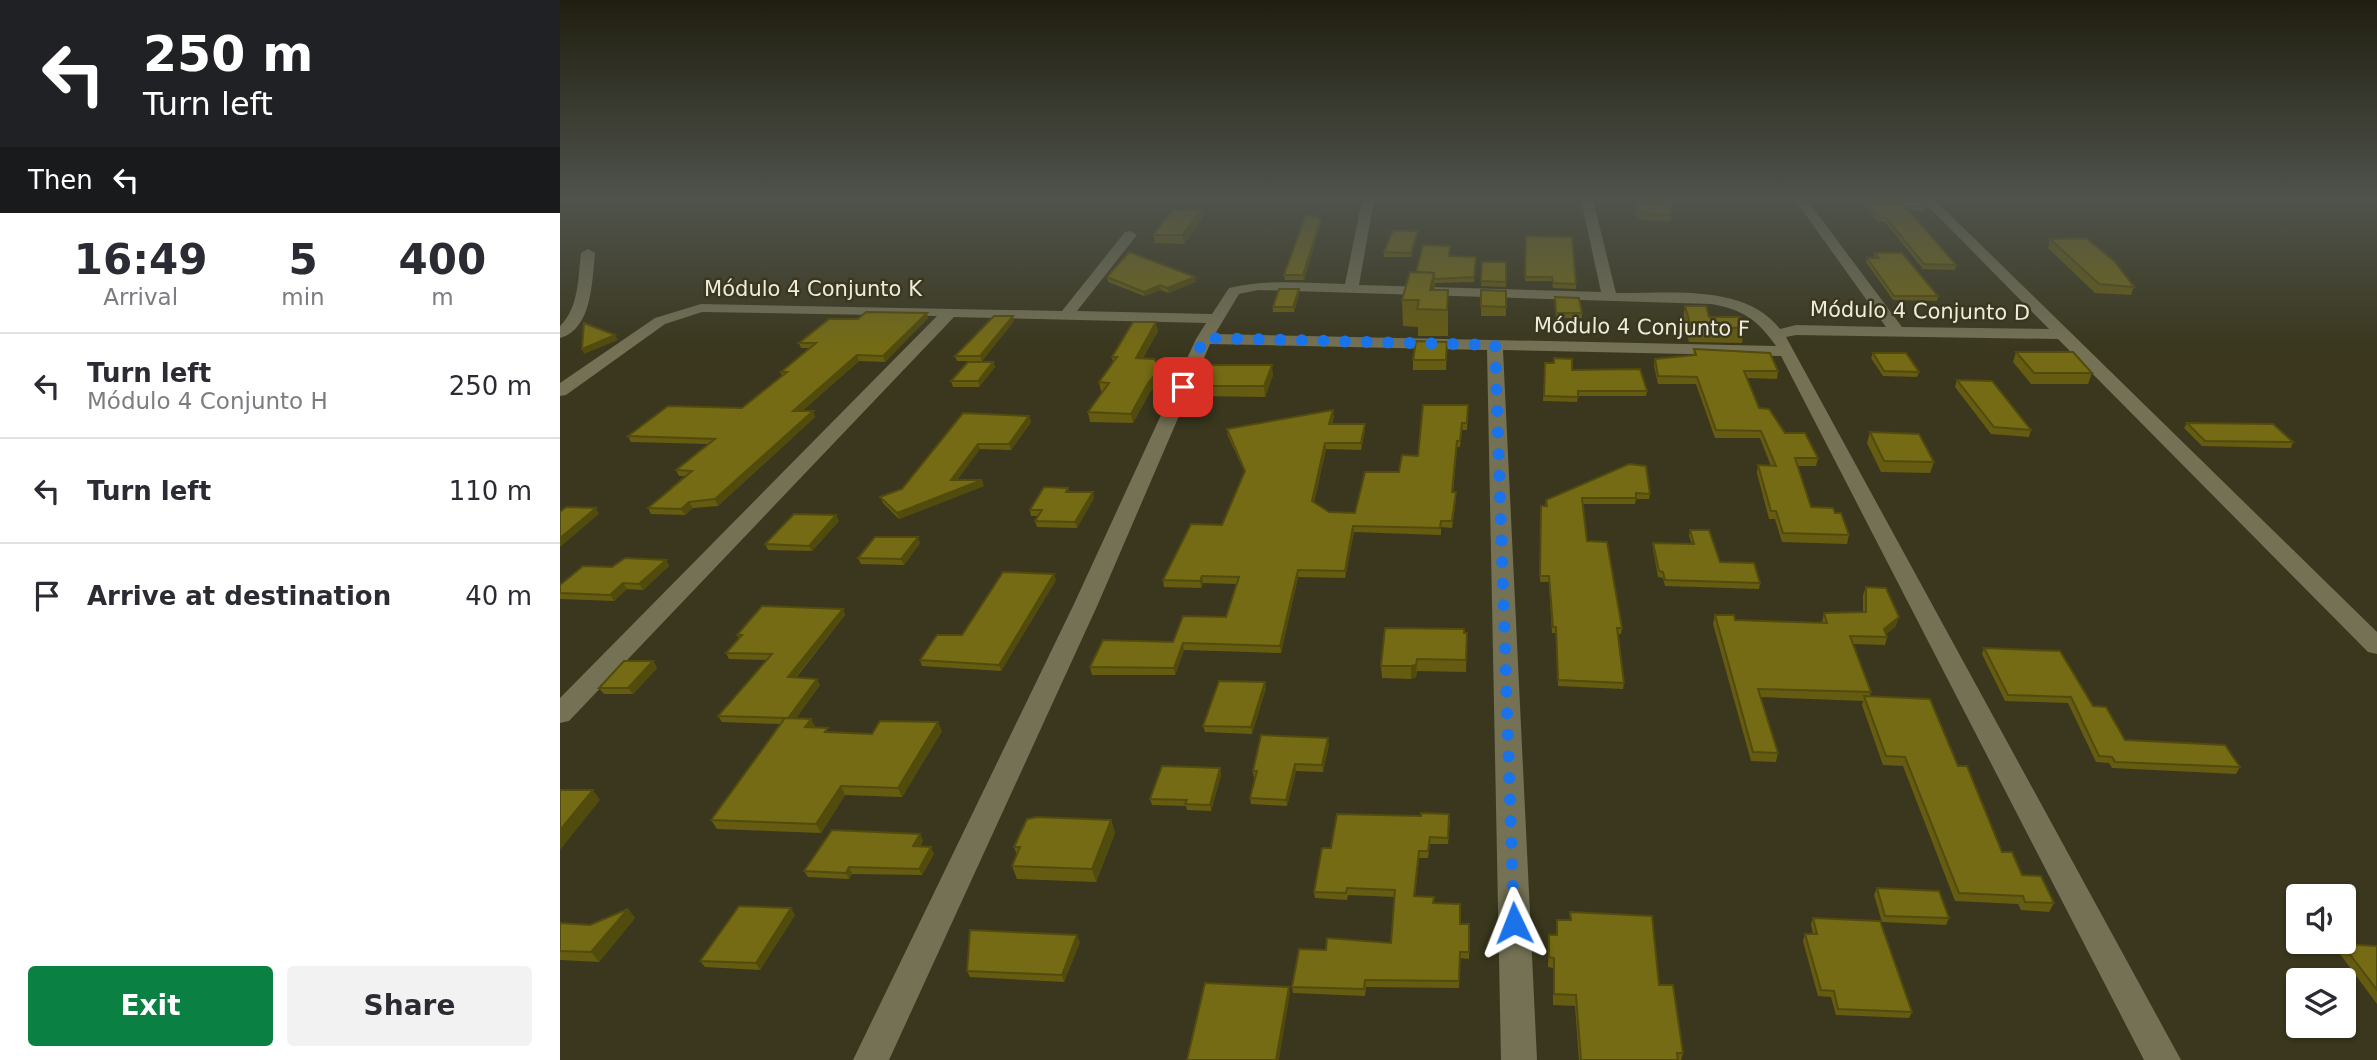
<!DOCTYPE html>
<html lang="en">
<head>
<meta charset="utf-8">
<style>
  body { margin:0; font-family:"DejaVu Sans",sans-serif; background:#f2f2f3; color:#2b2b33; height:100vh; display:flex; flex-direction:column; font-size:26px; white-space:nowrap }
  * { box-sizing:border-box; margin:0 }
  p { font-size:23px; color:#7c7c81 }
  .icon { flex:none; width:38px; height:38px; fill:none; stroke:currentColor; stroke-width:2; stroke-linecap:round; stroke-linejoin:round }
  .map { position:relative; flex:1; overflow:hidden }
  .sheet { display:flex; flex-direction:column; background:#fff; width:560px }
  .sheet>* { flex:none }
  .top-card { background:#202124; color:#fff; overflow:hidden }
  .tools { position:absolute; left:1726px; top:884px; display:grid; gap:14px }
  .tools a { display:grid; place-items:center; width:70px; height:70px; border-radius:7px; background:#fff; box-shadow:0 2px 5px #0004; font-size:35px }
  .pin { position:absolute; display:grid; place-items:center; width:60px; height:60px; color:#fff; margin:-30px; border-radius:14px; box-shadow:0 4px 10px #0006 }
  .me { position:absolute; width:77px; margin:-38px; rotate:358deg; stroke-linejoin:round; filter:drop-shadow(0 0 5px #0008) }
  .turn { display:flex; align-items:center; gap:24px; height:147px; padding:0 28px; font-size:32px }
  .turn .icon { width:91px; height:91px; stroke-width:2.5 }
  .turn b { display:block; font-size:49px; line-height:60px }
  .then { display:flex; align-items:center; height:66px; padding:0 28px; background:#0003; gap:14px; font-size:26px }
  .eta { display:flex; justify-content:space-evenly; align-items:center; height:119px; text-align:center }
  .eta b { font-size:42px; font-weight:700; line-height:49px }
  .action { display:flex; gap:14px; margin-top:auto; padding:14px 28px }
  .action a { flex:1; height:80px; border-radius:7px; background:#0b8043; color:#fff; font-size:28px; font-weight:700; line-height:80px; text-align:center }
  .action a+a { background:#f2f2f3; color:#2b2b33 }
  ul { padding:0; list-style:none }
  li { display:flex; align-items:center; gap:21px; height:105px; padding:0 28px; border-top:2px solid #e1e1e2 }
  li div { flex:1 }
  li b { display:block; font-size:26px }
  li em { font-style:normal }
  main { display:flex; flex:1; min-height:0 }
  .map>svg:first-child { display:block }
</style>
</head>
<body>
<main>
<section class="sheet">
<div class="top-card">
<div class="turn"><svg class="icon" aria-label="left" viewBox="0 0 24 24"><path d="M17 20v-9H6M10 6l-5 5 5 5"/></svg><div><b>250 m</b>Turn left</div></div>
<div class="then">Then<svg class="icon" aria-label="left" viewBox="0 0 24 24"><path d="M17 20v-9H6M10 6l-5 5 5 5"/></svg></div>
</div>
<div class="eta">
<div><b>16:49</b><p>Arrival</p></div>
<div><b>5</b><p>min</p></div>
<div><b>400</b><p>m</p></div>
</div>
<ul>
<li><svg class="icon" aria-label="left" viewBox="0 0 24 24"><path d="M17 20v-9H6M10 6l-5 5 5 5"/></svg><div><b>Turn left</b><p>Módulo 4 Conjunto H</p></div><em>250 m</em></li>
<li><svg class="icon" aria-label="left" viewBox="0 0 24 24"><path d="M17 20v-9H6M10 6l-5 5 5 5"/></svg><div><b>Turn left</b></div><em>110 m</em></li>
<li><svg class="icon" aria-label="arrive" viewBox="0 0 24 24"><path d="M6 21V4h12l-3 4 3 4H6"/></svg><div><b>Arrive at destination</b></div><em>40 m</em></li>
</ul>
<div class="action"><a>Exit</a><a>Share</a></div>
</section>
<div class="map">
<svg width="1817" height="1060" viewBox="0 0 1817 1060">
  <rect width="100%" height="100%" fill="#3a371e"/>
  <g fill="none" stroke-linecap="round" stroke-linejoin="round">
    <g fill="#747155" fill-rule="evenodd">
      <path d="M 802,200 L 814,200 L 799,285 L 1041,292 L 1021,200 L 1033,200 L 1056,293 C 1108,294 1185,283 1220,329 L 1236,325 L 1326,327 L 1235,200 L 1247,200 L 1342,327 L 1489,329 L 1362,200 L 1375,200 L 1817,632 L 1817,654 L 1808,652 L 1498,339 L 1236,335 L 1226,337 L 1621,1060 L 1584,1060 L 1221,356 L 943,350 L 977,1060 L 941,1060 L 927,350 L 650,344 L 538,604 L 329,1060 L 293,1060 L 514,604 L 636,339 L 646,323 L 394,317 L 9,721 L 0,723 L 0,698 L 377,316 L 142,312 L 105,324 L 6,395 L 0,396 L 0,383 L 95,318 L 141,304 L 502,311 L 565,232 L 570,231 L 577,235 L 517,311 L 652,314 L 669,288 C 707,279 746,283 785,284 ZM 698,290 L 1151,304 C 1182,309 1198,320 1216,346 L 655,334 L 679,294 Z"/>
      <path d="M 28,249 L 35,253 C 32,279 33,329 0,338 L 0,326 C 19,308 18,277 21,253 Z"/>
    </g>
  </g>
  <g fill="#655c11">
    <polygon points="1072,200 1112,200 1111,221 1083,220 1076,216"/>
    <polygon points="1300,200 1361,200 1366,207 1365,211 1350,211 1396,265 1395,270 1363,269 1325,222 1318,222"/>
    <polygon points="642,209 643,217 624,244 595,243 593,235"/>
    <polygon points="761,224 744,280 725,280 724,275"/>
    <polygon points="858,235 851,257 824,257 824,252"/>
    <polygon points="966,236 1016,284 1016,289 993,288 992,281 965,281"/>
    <polygon points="1490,239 1574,287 1571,295 1535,293 1488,248"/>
    <polygon points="1315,253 1378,296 1377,301 1333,300 1306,262 1307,258 1314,257"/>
    <polygon points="890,256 916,257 914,282 875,283 875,290 888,290 888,336 858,336 858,327 843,326 842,300 856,272"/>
    <polygon points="922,262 946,282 946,287 921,286"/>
    <polygon points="547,277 636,282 608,293 601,290 584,296 548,282"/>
    <polygon points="921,290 946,291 946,316 921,316"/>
    <polygon points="739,294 734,312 713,312 713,307"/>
    <polygon points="995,297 1022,313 1022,318 996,318"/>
    <polygon points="1125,306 1149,317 1184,328 1182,343 1129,342 1123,320"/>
    <polygon points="368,318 325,362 299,361 242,411 255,417 158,506 133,508 125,515 91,514 88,508 125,476 119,476 116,470 148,444 71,442 68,436 182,408 222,376 221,372 250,348 241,348 239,343"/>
    <polygon points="454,321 422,361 397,361 395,356"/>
    <polygon points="598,331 583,358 603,377 590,392 573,423 530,422 528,412 543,392 541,391 539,382 553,362 552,357"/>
    <polygon points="887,342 886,370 853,370 853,360"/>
    <polygon points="1134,349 1218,371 1217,379 1187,378 1199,408 1225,433 1258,458 1256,466 1238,466 1251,507 1275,513 1289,535 1287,544 1222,542 1215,519 1209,519 1197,473 1198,465 1211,466 1200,438 1155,438 1136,384 1098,384 1094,366 1095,359 1133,356"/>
    <polygon points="1456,352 1532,373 1528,384 1471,384 1453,362"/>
    <polygon points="1313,353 1359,372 1357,377 1323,376 1311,358"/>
    <polygon points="433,362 435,367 419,387 393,387 391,381"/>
    <polygon points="985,363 1087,391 1086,396 1018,396 1017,402 983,401"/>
    <polygon points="713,375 705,397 635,396 633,386"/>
    <polygon points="1397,380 1471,430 1469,437 1431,434 1395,387"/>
    <polygon points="908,405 907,430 902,430 900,447 897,447 893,492 896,499 892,528 881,527 881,535 794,532 785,578 738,577 721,653 624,650 615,675 532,675 530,667 613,642 666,617 676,584 643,583 641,588 604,587 603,580 662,525 685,473 668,436 667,429 774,416 772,424 805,424 805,430 801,450 766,449 754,502 769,512 795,513 858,456"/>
    <polygon points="403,413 469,416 471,422 451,450 420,449 397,480 424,486 339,519 323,503 320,497 342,489"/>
    <polygon points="1627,423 1733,442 1731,448 1642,446 1624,428"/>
    <polygon points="1310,432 1374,462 1370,473 1321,472 1307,443"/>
    <polygon points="1086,466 1090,494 1089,499 1076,499 1075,504 1023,504 1027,541 1062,628 1061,634 1058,634 1064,683 1063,689 998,686 996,633 992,633 989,582 980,582 981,506 985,506 986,500"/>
    <polygon points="508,488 509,492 534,498 517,528 477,527 475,521 479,516 471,516 470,510"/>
    <polygon points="279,521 252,551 208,550 205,544"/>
    <polygon points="1130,530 1160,562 1200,583 1199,589 1105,586 1103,578 1098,577 1093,549 1093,543 1132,544 1129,536"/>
    <polygon points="360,543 344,565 301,564 298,558"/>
    <polygon points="106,560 109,566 83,590 67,589 54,601 0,599 0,585 52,567"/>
    <polygon points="496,580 441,671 362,666 360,660"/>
    <polygon points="1306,587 1336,626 1326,634 1327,637 1325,645 1293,644 1311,692 1309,697 1398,766 1442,852 1462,875 1494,903 1489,912 1461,910 1458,904 1395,901 1343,766 1323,765 1302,705 1303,701 1201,697 1218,753 1216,762 1191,761 1153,624 1155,615 1175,620 1262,623 1264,613 1303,612 1303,595"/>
    <polygon points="283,609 285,615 236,678 260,685 236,718 255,728 270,732 312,734 382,731 342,797 285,795 261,833 157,829 151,820 220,724 162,722 158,716 207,660 169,659 166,653 179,638 177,635"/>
    <polygon points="904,633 907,645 906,672 857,671 856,677 851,679 822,678 821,666"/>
    <polygon points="1424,648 1533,706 1565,740 1680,767 1676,774 1552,768 1549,763 1536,762 1508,703 1445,701 1422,654"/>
    <polygon points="93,661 97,668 73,694 44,694 39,688"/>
    <polygon points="705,682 706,688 692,734 645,732 643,726"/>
    <polygon points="769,744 763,772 736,771 727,806 691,804 690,798 695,778 694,778 693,771"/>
    <polygon points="660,768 661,775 651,811 627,810 626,806 592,805 590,799"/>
    <polygon points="551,820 555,833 536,882 457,879 452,866 457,855 454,847"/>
    <polygon points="890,820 888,844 870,844 868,858 859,858 855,896 874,903 900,924 909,924 909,959 900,958 899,988 806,987 805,996 733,993 732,987 766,950 831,943 835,897 788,895 787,900 755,898 754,892 771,848"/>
    <polygon points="363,840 360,847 374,854 362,875 292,874 289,879 248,877 244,871"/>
    <polygon points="1317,888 1389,918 1386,925 1322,922 1314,895"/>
    <polygon points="68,909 75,918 39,962 0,960 0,923 30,925"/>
    <polygon points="1010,912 1099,985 1123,1053 1121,1060 1019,1060 1015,1006 993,1005 993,968 988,967 989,935 996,935 997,920 1010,920"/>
    <polygon points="235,915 200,970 145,967 140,961"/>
    <polygon points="1253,918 1352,1012 1349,1018 1276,1015 1271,997 1258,996 1243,941 1245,934 1253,934 1251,924"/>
    <polygon points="520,942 504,982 410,977 407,971"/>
    <polygon points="1782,944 1817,946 1817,1004 1777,950"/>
  </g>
  <g fill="#524b0e">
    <polygon points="642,209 643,217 624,244 622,235"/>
    <polygon points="761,219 761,224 744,280 743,275"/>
    <polygon points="858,231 858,235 851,257 851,253"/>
    <polygon points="874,273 875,298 870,290"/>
    <polygon points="635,277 636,282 608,293 607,288"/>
    <polygon points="600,285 601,290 584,296 584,292"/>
    <polygon points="739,289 739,294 734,312 733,307"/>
    <polygon points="367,313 368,318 325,362 323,356"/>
    <polygon points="453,316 454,321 422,361 420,356"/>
    <polygon points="596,322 598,331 578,367 576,358"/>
    <polygon points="55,335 58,340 24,354 22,349"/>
    <polygon points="297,355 299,361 235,417 233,411"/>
    <polygon points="433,362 435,367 419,387 418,381"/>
    <polygon points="712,365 713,375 705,397 704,386"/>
    <polygon points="601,368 603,377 590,392 573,423 571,414 588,383"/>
    <polygon points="773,410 774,416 770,430 769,424"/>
    <polygon points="253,411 255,417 158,506 155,499"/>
    <polygon points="469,416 471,422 451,450 449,444"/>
    <polygon points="805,424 805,430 801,450 801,443"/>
    <polygon points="765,443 766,449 753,508 752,501"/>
    <polygon points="418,444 420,449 393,485 391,480"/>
    <polygon points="422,480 424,486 339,519 337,513"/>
    <polygon points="533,492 534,498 517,528 515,522"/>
    <polygon points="129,502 133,508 125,515 121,509"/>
    <polygon points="36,508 39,514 0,547 0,538"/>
    <polygon points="276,515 279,521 252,551 249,546"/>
    <polygon points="793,526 794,532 785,578 785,571"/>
    <polygon points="358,537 360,543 344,565 341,559"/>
    <polygon points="106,560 109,566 83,590 79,584"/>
    <polygon points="738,570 738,577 721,653 720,646"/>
    <polygon points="494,574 496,580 441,671 439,665"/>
    <polygon points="642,576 643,583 641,588 640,581"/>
    <polygon points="63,583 67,589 54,601 50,595"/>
    <polygon points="283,609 285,615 231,683 228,677"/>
    <polygon points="1339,617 1336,626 1322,638 1324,629"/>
    <polygon points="623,643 624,650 615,675 614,668"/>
    <polygon points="857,659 856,677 851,679 851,666"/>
    <polygon points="93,661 97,668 73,694 68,688"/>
    <polygon points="257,679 260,685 231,725 228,719"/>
    <polygon points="705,682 706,688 692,734 691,727"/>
    <polygon points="251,719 256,728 245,727"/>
    <polygon points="378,722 382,731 342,797 338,788"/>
    <polygon points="768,738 769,744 763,772 762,765"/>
    <polygon points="735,764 736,771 727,806 726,800"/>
    <polygon points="660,768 661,775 651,811 650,805"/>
    <polygon points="281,786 285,795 261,833 256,824"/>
    <polygon points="33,790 40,800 0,850 0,830"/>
    <polygon points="551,820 555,833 536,882 532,869"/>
    <polygon points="360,834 363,840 356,853 353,846"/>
    <polygon points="371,847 374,854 362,875 359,869"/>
    <polygon points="859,851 859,858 854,903 854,896"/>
    <polygon points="289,867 292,874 289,879 286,873"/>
    <polygon points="231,908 235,915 200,970 196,963"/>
    <polygon points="68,909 75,918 39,962 31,952"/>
    <polygon points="517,935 520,942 504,982 502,975"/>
    <polygon points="729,987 730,993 719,1060 716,1060"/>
  </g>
  <g fill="#756b14" stroke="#524b0e" stroke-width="2">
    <polygon points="1074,200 1112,200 1111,215 1084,214 1076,210"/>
    <polygon points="1304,200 1361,200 1366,207 1346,207 1396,265 1364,264 1326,218 1319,218"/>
    <polygon points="642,209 622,235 593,235 613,210"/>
    <polygon points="746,214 761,219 743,275 724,275"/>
    <polygon points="833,230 858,231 851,253 824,252"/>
    <polygon points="966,236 1012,237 1016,284 993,283 992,277 965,277"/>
    <polygon points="1526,238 1554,261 1574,287 1539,284 1490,239"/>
    <polygon points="863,245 890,246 889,256 916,257 914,277 874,279 874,273 856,272"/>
    <polygon points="569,252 635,277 607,288 600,285 584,292 547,277"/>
    <polygon points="1315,253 1342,253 1378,296 1334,296 1307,258 1319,258"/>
    <polygon points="922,262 946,262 946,282 921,281"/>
    <polygon points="850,272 874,273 870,290 888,290 887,310 857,309 859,300 842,300"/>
    <polygon points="719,289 739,289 733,307 713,307"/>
    <polygon points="921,290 946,291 946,307 921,306"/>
    <polygon points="995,297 1019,298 1022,313 996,313"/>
    <polygon points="1125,306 1146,306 1149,317 1180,317 1184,328 1131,327"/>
    <polygon points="306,312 367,313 323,356 297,355 233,411 253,411 155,499 129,502 121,509 88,508 132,471 116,470 155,439 68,436 108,406 182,408 227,372 221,372 256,343 239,343 269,319 298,319"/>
    <polygon points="434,316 453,316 420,356 395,356"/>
    <polygon points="573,322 596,322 576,358 594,359 601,368 588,383 571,414 528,412 549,383 539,382 557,357 552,357"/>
    <polygon points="24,323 55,335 22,349"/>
    <polygon points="856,341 887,342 886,360 853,360"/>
    <polygon points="1134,349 1210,353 1218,371 1184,371 1199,408 1209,409 1225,433 1245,433 1258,458 1235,458 1251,507 1273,508 1275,513 1281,513 1289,535 1223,533 1216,511 1211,511 1198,465 1216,466 1201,431 1156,430 1137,377 1098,376 1095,359 1136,355"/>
    <polygon points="1456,352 1513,352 1532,373 1474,373"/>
    <polygon points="1313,353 1346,353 1359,372 1324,371"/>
    <polygon points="994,358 1012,359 1012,370 1080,369 1087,391 1018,391 1018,397 984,396 985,363 994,363"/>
    <polygon points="408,362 433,362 418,381 391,381"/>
    <polygon points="643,365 712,365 704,386 633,386"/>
    <polygon points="1397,380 1432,381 1471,430 1434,427"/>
    <polygon points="863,405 908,405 907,423 902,423 900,441 897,441 892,492 896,492 892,521 881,521 880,528 793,526 785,571 738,570 720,646 623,643 614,668 530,667 543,640 613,642 623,616 666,617 679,577 642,576 640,581 603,580 631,524 662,525 685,471 667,429 773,410 769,424 805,424 801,443 765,443 752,501 769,512 795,513 805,472 839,472 842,455 858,456"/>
    <polygon points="403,413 469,416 449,444 418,444 391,480 422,480 337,513 320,497 342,489"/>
    <polygon points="1627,423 1713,424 1733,442 1645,441"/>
    <polygon points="1310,432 1359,434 1374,462 1324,461"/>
    <polygon points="1069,464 1086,466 1090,494 1076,493 1076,498 1022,498 1027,541 1047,542 1062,628 1057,628 1064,683 998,680 996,627 993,627 989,576 980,576 981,506 987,506 986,500"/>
    <polygon points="484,487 508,488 506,492 533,492 515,522 475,521 482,510 470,510"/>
    <polygon points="6,507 36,508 0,538 0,512"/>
    <polygon points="234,514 276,515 249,546 205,544"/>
    <polygon points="1130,530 1149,530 1160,562 1194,563 1200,583 1105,580 1103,572 1099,571 1093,543 1134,544"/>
    <polygon points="315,537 358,537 341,559 298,558"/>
    <polygon points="65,558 106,560 79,584 63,583 50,595 0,593 0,585 23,566 52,567"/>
    <polygon points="443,572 494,574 439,665 360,660 377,635 402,635"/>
    <polygon points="1306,587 1326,588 1339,617 1324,629 1327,637 1290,636 1311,692 1198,689 1218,753 1193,752 1155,615 1174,615 1175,620 1267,623 1264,613 1306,612"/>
    <polygon points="202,606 283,609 228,677 257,679 228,718 158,716 212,654 166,653 182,635 177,635"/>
    <polygon points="825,628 904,629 904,633 907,633 906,660 857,659 856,665 851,666 821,666"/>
    <polygon points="1424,648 1500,651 1533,706 1546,707 1565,740 1665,745 1680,767 1555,762 1552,757 1539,756 1511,697 1448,695"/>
    <polygon points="64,661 93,661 68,688 39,688"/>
    <polygon points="659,681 705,682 691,727 643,726"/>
    <polygon points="1304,696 1370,699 1398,766 1407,766 1442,852 1452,852 1462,875 1481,876 1494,903 1465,902 1463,896 1399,893 1345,757 1326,756"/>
    <polygon points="225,718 251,719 245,727 268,728 265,732 312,734 320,721 378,722 338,788 281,786 256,824 151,820"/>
    <polygon points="701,735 768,738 762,765 735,764 726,800 690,798 697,771 693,771"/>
    <polygon points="602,766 660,768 650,805 625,804 627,800 590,799"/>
    <polygon points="0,790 33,790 0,830"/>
    <polygon points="861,813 889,814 888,838 870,837 868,851 859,851 854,896 874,897 873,903 900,904 900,924 909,924 909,952 900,952 899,981 805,980 804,989 732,987 739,949 766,950 767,938 831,943 835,890 787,888 786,893 754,892 762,848 771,848 777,814 861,816"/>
    <polygon points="477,817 551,820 532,869 452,866 460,847 454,847 467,819"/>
    <polygon points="272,830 360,834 353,846 371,847 359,869 289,867 286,873 244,871"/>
    <polygon points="1317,888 1379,891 1389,918 1325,916"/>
    <polygon points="179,906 231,908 196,963 140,961"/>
    <polygon points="68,909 31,952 0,951 0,923 30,925"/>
    <polygon points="1010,912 1092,916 1099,985 1113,985 1123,1053 1117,1053 1118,1060 1021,1060 1016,995 994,994 994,958 989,957 989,935 997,935 997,920 1011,920"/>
    <polygon points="1253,918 1320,921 1352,1012 1278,1009 1274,991 1261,990 1245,934 1257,934"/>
    <polygon points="410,930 517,935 502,975 407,971"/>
    <polygon points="1782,944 1817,946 1817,990"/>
    <polygon points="645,983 729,987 716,1060 627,1060"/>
  </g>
  <linearGradient id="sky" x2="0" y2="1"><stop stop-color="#201e10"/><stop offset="0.57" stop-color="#4f534c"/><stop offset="1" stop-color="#4f534c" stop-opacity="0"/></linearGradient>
  <rect width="1817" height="349" fill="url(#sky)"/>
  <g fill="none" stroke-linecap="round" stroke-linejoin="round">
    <polyline stroke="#1a73e8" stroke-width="12" stroke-dasharray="0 21.6" points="623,387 644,338 935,345 954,923"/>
  </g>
  <g text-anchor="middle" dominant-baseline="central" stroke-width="5" stroke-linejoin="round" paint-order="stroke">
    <g font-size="21" fill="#ecebdc" stroke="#3a371e">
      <text x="253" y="289">Módulo 4 Conjunto K</text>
      <text transform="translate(1360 311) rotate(1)">Módulo 4 Conjunto D</text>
      <text transform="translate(1082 327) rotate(1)">Módulo 4 Conjunto F</text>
    </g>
  </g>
</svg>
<div class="tools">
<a><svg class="icon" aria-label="sound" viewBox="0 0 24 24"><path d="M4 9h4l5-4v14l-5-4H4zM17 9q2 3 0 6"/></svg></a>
<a><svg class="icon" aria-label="layers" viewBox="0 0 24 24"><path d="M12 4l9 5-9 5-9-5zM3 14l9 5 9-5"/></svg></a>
</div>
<div class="pin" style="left:623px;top:387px;background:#d93025"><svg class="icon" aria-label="arrive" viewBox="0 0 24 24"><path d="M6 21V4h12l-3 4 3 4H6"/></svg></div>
<svg class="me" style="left:954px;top:923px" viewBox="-20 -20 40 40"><path d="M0-17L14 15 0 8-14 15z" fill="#1a73e8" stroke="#fff" stroke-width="4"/></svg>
</div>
</main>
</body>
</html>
